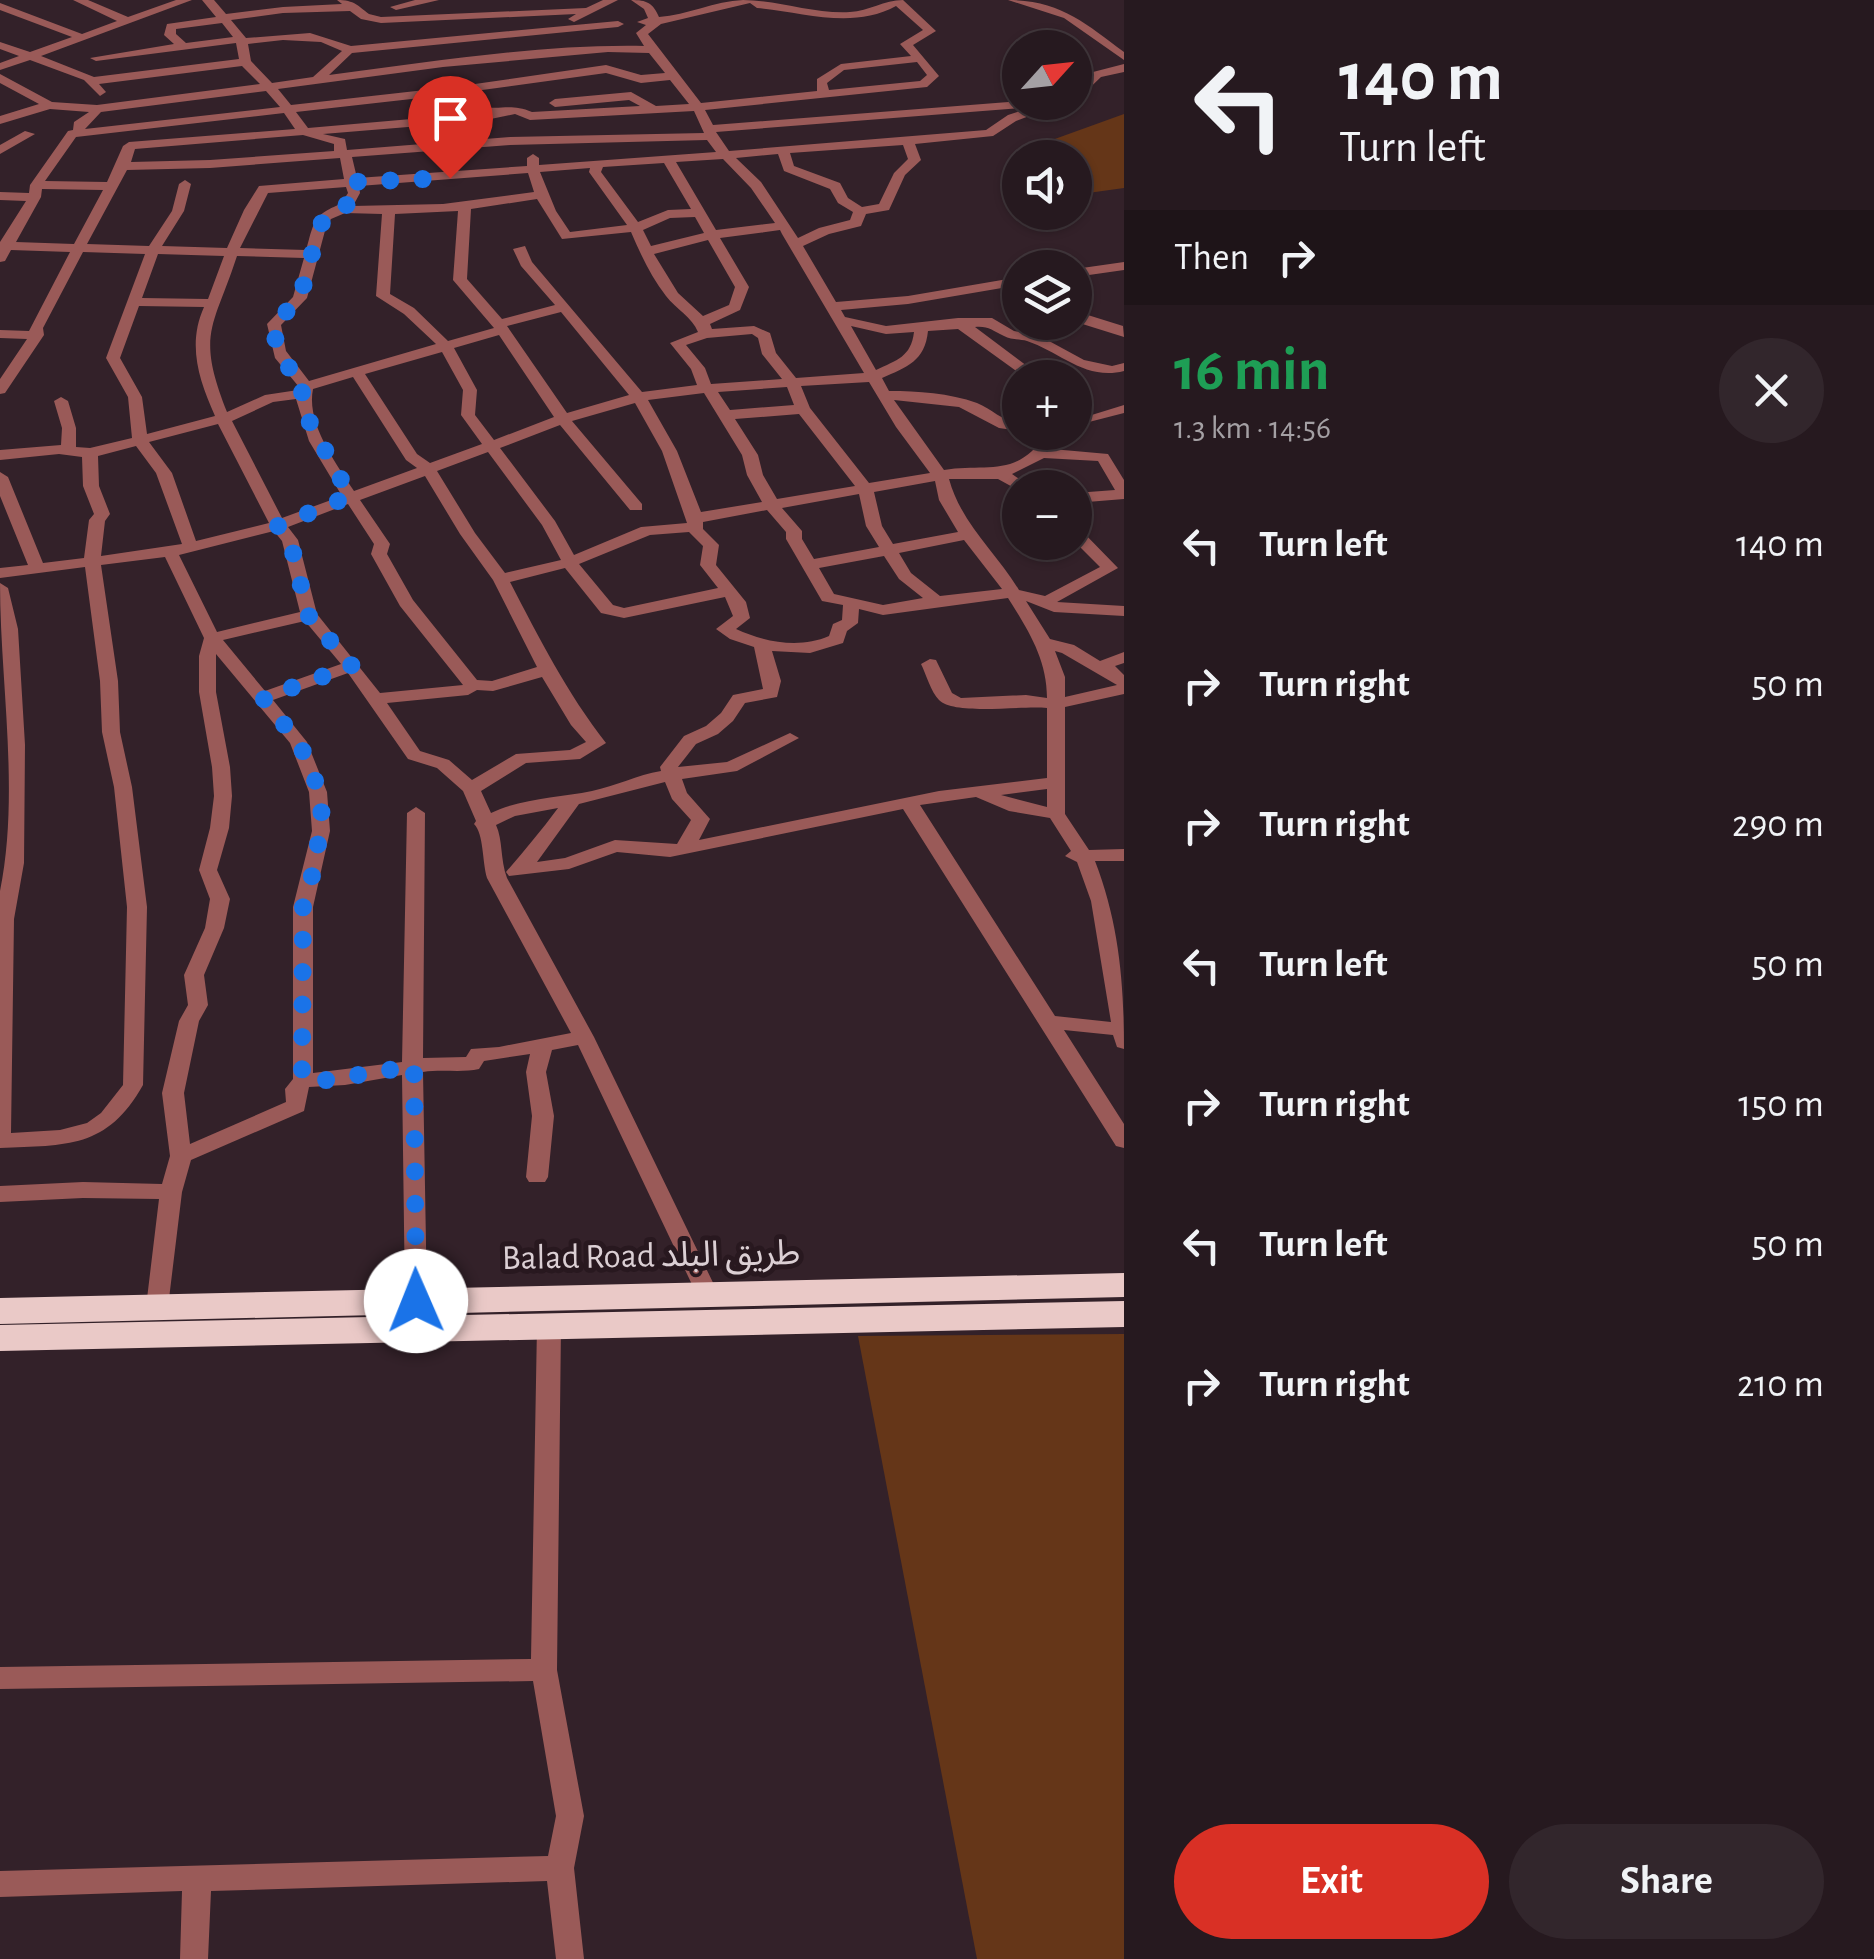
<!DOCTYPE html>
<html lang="en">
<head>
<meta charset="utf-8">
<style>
  body { margin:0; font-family:"Alegreya Sans","Noto Sans Arabic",sans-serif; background:#32262c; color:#f1f3f6; height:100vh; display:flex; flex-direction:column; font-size:38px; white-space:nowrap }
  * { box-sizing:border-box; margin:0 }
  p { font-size:32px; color:#a4a0a4 }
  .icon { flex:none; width:55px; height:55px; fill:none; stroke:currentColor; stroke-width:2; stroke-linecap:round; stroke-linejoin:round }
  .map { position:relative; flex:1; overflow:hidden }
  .side { display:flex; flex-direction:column; background:#26191f; width:750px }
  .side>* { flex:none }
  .top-card { background:#26191f; color:#f1f3f6; overflow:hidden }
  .needle { width:65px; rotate:63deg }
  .controls { position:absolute; left:1002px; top:30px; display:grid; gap:20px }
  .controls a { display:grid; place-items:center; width:90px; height:90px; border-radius:50%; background:#26191f; box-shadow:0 2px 8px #0004,0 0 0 2px #42383d; font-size:50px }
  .pin { position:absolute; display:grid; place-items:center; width:85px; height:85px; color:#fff; margin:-102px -42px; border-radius:50% 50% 50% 0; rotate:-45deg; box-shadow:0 0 10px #0007 }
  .pin .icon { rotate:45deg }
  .me { position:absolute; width:110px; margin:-55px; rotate:359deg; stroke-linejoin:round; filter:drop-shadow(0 0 8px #0008) }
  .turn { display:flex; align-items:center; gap:35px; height:210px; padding:0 50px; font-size:45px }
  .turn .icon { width:130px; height:130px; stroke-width:2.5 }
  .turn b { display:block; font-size:70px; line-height:85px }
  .then { display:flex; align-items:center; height:95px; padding:0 50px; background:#0003; gap:20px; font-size:38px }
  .round { display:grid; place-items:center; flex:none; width:105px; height:105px; border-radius:52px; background:#32262c }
  .summary { display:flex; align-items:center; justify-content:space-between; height:170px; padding:0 50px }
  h1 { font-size:60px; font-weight:600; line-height:75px; color:#1e9e55 }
  .button { display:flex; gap:20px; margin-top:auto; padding:20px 50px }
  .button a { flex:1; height:115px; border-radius:60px; background:#d93025; color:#fff; font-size:40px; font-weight:600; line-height:115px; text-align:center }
  .button a+a { background:#32262c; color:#f1f3f6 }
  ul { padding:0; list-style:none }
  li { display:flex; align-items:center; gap:30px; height:140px; padding:0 50px }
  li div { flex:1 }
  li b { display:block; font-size:38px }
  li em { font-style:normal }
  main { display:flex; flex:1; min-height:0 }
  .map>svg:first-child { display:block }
</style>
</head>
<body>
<main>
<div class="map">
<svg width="1124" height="1959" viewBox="0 0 1124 1959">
  <rect width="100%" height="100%" fill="#332129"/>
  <g fill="#653618">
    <polygon points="1124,114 1124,188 1088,193 1075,185 1075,169 1087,165 1052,140"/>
    <polygon points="1124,1334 1124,1959 977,1959 858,1336"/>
  </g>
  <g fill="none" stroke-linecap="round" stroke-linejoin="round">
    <g fill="#9a5a58" fill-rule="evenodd">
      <path d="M 73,0 L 88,0 L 128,17 L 176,0 L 192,0 L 41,56 L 94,77 L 239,59 L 236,43 L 96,61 L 90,58 L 174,44 L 164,35 L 167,24 L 216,17 L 202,0 L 214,0 L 226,14 L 283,7 L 342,4 L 337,0 C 355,0 358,6 369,14 L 381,17 L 586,8 L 603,0 L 618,0 L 574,22 L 568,19 L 576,14 L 381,23 L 361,19 L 350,11 L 283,13 L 231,20 L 246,38 L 310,33 L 351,46 L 618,21 L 624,24 L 618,27 L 352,53 L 329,75 C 432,62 539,44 644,46 L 636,33 L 646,25 L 637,22 L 648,18 L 644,9 L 631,0 C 647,0 653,3 659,17 C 687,15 715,1 743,0 C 778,0 813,14 850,12 C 869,11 884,0 903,0 L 936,31 L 913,45 L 939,76 L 927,87 L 705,110 L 713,125 L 1020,101 L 1034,102 L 1033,107 L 716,132 L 729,151 L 986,130 L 1008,115 L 1047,102 L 1066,102 L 1016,121 L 993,136 L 915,144 L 921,160 L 905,175 L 889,210 L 866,214 L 861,226 L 829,234 L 803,246 L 836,302 L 908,296 L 1020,277 L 1020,285 L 908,304 L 841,310 L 845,317 L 886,326 L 958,318 L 992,318 L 1014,331 L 1038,335 L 1084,360 L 1112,366 L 1124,363 L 1124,371 C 1086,381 1060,352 1027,341 C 1020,339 1011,340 1004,336 C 991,330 989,326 975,327 L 1043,378 L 1026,378 L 958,329 L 928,331 C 925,361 907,367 882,378 L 889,391 C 918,391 949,393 977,403 C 992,409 1003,422 1020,423 L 1020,431 L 999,428 L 959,407 L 894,400 L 944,470 C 988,463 1018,479 1047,432 L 1062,432 L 1052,449 L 1108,454 L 1124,480 L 1124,499 L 1075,503 L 1075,493 L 1115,490 L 1098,461 L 1044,458 L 1012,474 L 1032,488 L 1020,488 L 1020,491 L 998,479 L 949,479 C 961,523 995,551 1019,590 L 1045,596 L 1100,567 L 1075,542 L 1075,528 L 1081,530 L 1118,568 L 1057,602 L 1124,606 L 1124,616 L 1054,612 L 1026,601 L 1050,639 L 1074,645 L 1100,661 L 1124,652 L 1124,663 L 1115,666 L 1124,675 L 1124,694 L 1065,707 L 1065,814 L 1089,850 L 1124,849 L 1124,861 L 1095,861 C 1119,923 1124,983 1124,1049 L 1117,1047 L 1113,1035 L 1064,1030 L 1124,1124 L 1124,1148 L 1116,1146 L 903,809 L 670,857 L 617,852 L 569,869 L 509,876 L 506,872 C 524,851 541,831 558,808 L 515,816 L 496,825 C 503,840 500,859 507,878 L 594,1037 L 719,1295 L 716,1301 L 700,1301 L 697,1295 L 578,1045 L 552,1050 L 546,1072 L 554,1116 L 548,1177 L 545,1182 L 529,1182 L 526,1177 L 532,1116 L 526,1072 L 530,1054 L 484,1061 L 479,1069 C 462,1073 442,1069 423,1072 L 427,1301 L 424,1307 L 408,1307 L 405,1301 L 402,1075 L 345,1085 L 309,1087 L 304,1111 L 191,1160 L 182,1192 L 168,1307 L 165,1313 L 149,1313 L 146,1307 L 159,1199 L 83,1198 L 0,1202 L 0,1186 L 83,1182 L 162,1184 L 170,1156 L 162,1093 L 179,1021 L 188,1005 L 184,975 L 205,928 L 210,899 L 199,870 L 210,828 L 214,796 L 212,767 L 199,692 L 199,656 L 204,638 L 165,557 L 101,565 L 118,681 L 120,732 L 132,787 L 147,907 L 143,1085 C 107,1149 67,1145 0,1148 L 0,891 C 20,792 0,683 0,583 L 8,588 L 18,629 L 25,745 L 24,863 L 14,919 L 11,1133 L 60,1130 L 87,1123 L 101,1113 L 123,1085 L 127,907 L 114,787 L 102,732 L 100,681 L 85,567 L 0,578 L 0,568 L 28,565 L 0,496 L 0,472 L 8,477 L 43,563 L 84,558 L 89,520 L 94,514 L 83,486 L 82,457 L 59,454 L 0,460 L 0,450 L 61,445 L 62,428 L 54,401 L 61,397 L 68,401 L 76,428 L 76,447 L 90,448 L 132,438 L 128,397 L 106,358 L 145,254 L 83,252 L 43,328 L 44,335 L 5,393 L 0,394 L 0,379 L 27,339 L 0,338 L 0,330 L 29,331 L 70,252 L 11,250 L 5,261 L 0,262 L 0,242 L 26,201 L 0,200 L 0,192 L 29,193 L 30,185 L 68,131 L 73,130 L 74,122 L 89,112 L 50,109 L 0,124 L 0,116 L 39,104 L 0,83 L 0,74 L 52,102 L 97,105 L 260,84 L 242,66 L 99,84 L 106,92 L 100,96 L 84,80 L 30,60 L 0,70 L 0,63 L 19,56 L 0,49 L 0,42 L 30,52 L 72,37 L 0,10 L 0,3 L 82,34 L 117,21 ZM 750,3 L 757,8 C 803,12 852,30 896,6 L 923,30 L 900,44 L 911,56 L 841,64 L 817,79 L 817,91 L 701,103 L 648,34 L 661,24 ZM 222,23 L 233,37 L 186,43 L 176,34 L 176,29 ZM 283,40 L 321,42 L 342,51 L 313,77 L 272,83 L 251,61 L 248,44 ZM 608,52 L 649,53 L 665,73 L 641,75 L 606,65 L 454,87 L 447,81 L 441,85 L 443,88 L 291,105 L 278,89 L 443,67 ZM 917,62 L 927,75 L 920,81 L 829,90 L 827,83 L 844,70 ZM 606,73 L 641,83 L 670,80 L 689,104 L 656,106 L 631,92 L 555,99 L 549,103 L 555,107 L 629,100 L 640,106 L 532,112 C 501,99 493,120 460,93 ZM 266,91 L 280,107 L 85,129 L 101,112 ZM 447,95 L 467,111 L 480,113 L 308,128 L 296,112 ZM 694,111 L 704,133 L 510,137 L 347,150 L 345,139 L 323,134 L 481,121 L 515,114 L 530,120 ZM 284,113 L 295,129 L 129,142 L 123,146 L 107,182 L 45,181 L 76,137 ZM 303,135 L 334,144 L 334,151 L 210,160 L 131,162 L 135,149 ZM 707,140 L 716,152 L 539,165 L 539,158 L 533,154 L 527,158 L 527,166 L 357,178 L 352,157 L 510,145 ZM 903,145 L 908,159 L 894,173 L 879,204 L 862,207 L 848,198 L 840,183 L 794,166 L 790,153 ZM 778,154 L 784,171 L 830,189 L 838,203 L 853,212 L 850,220 L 819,228 L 798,238 L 761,182 L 736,158 ZM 340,158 L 344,179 L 259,186 L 244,210 L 227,248 L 162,246 L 184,211 L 191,184 L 185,180 L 179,184 L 172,211 L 149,246 L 87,244 L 127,170 L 210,168 ZM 723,159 L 751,188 L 775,223 L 716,230 L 676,162 ZM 664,163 L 691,209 L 668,210 L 638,222 L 601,172 L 603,167 ZM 590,168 L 589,172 L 627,225 L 570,232 L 556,211 L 540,172 ZM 528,173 L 534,192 L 443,204 L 353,206 L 360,193 L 359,186 ZM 346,187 L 348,193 C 338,209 336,204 323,213 C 312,220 310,238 306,250 L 240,248 L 268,193 ZM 42,189 L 103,190 L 74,244 L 16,242 L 41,197 ZM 537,199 L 562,239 L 631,232 C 641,255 651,277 666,296 C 676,309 692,317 698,332 L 670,343 L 691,369 L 697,385 L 642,392 L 532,262 L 525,246 L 513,249 L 521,266 L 555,305 L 502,319 L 467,279 L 471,209 ZM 458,211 L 453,280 L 494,328 L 448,341 L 414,308 L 390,294 L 395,214 ZM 345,213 L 382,214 L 376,296 L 404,314 L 436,344 L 309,381 L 286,351 L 281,325 L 307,298 L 326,227 L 331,219 ZM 695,217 L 704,233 L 651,246 L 643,230 L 670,218 ZM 780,230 L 782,234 L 864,373 L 796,378 L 776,353 L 770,333 L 754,326 L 712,329 L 710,324 L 740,310 L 749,287 L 720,238 ZM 708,240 L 735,287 L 729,305 L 703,316 L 678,293 L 654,254 ZM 158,254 L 224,256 L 208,299 L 142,298 ZM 237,256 L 304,258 L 293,297 L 267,324 L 275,358 L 299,387 L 298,390 L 265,395 L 227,412 C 196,333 213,329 237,256 ZM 139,306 L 204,307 C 187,345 199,380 215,416 L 147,434 L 142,397 L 120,358 ZM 561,312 L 629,395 L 567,413 L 507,326 ZM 851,326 L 886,334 L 914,332 C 911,357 897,360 876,370 ZM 752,334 L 758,338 L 762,354 L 782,379 L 711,384 L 705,368 L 686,345 L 707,338 ZM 499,335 L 554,417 L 494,440 L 475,415 L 477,390 L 454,348 ZM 442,352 L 463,390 L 461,415 L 482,444 L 430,463 L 417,454 L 365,374 ZM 353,377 L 406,460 L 417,468 L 354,491 C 336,463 306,424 313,389 ZM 869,382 L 896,427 L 930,473 L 869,483 L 810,408 L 801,386 ZM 787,387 L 794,405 L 730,410 L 718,392 ZM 704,393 L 742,455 L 747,475 L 762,502 L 701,512 L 677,451 L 648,400 ZM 296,399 L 309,441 L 342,496 L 282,518 L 232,421 L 273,402 ZM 635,403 L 662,451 L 687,523 L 641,527 L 574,555 L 555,521 L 500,448 L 560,425 L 630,510 L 642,510 L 642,504 L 572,421 ZM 799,414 L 855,486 L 777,499 L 763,475 L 758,455 L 735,419 ZM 218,424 L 269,523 L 196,541 L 172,473 L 149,442 ZM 136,446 L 156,473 L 182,544 L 101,556 L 105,521 L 110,514 L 99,486 L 98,456 ZM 488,452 L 542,525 L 561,560 L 505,573 L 475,533 L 437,471 ZM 425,476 L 460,534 L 493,580 L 537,667 L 492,681 L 477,680 L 413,600 L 387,554 L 390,544 L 360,500 ZM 935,481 L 939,500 L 958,532 L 893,544 L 882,526 L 874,492 ZM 859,494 L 866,526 L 879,547 L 814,559 L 802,539 L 802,531 L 782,508 ZM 348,504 L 374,544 L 371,554 L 400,606 L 463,685 L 380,693 L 317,614 L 298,540 L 288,527 ZM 767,510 L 786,532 L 786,539 L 822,601 L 843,605 L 842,620 L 833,624 L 829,636 C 799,649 765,642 736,629 L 750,618 L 746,602 L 716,565 L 719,545 L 703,529 L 703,522 ZM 274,531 L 282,541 L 300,612 L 217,632 L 179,555 ZM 689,532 L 703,546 L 700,565 L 718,588 L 624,608 L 613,605 L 579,564 L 650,535 ZM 964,540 L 1002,589 L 940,596 L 911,573 L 899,553 ZM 884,556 L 899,579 L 923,598 L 883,605 L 834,594 L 819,568 ZM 565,568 L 601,613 L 624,618 L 725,597 L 733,616 L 716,629 L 730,639 L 754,647 L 763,689 L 733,695 L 721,713 L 706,726 L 684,736 L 660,767 L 661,771 C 637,775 616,786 592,791 C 559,798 522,798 491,813 L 481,791 L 526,763 L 580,759 L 606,743 C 567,693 539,638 510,582 ZM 1008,598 C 1028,630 1047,659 1047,698 L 1026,695 L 961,698 L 952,693 L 936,660 L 930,659 L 921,664 C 926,674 931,692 939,700 C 955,716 1022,705 1047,708 L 1047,778 L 939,791 L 699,840 L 710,819 L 687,793 L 682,779 L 737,771 L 799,738 L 790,733 L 727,762 L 678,767 L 696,744 L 718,734 L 733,721 L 745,703 L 777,697 L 781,681 L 772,651 L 810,653 L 843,643 L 847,631 L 858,623 L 859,609 L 883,615 ZM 305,621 L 341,664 L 265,691 L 223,640 ZM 1055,651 L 1062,653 L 1117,685 L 1065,697 L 1065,677 ZM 216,654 L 290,743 L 309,792 L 312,831 L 293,907 L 293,1079 L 285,1089 L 286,1102 L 190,1144 L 184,1093 L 199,1021 L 208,1005 L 204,975 L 224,928 L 230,899 L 217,870 L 229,828 L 232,796 L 230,767 L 216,692 ZM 348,673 L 408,759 L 437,768 L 463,791 L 476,821 L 474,824 C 484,834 482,861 487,878 L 571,1033 L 499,1047 L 471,1049 L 466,1057 L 423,1058 L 425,813 L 416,807 L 407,813 L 402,1062 L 313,1073 L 313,907 L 330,831 L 327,792 L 307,742 L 273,700 ZM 542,677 L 571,725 L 586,742 L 570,750 L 516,754 L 472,780 L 449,760 L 420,751 L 387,703 L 468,695 L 477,690 L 493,691 ZM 665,782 L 672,799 L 691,820 L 677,844 L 615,840 L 565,858 L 537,862 L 579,804 ZM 1047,789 L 1047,807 L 1001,795 ZM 976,797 L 1009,811 L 1050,818 L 1071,851 L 1065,856 L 1077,862 L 1091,901 L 1111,1022 L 1055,1016 L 920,805 Z"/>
      <polygon points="415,0 439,0 396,10 390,7"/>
      <path d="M 1008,0 C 1060,0 1085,23 1124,52 L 1124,60 L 1064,18 Z"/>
      <polygon points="1124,64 1124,72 1101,77 1075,102 1075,91 1093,72"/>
      <polygon points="25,131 35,134 0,154 0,145"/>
      <polygon points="1124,262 1124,270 1075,277 1075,269"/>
      <polygon points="1075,311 1123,326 1124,337 1076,322"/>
      <polygon points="1124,405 1124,413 1089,422 1082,418"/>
      <polygon points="549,1318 557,1320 561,1326 557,1670 584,1816 574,1868 584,1959 556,1959 547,1881 211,1891 208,1959 180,1959 182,1891 0,1897 0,1871 548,1856 556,1816 533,1681 0,1689 0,1667 531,1659 537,1326 541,1320"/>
    </g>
    <g fill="#eac9c7" fill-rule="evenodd">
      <polygon points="1124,1273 1124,1297 0,1324 0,1298"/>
      <polygon points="1124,1301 1124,1327 0,1351 0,1325"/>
    </g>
  </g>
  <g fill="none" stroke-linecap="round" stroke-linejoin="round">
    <path stroke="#1a73e8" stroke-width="18" stroke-dasharray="0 32.4" d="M 416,1301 L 414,1066 L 314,1082 L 302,1076 L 303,907 L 316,862 L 322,807 L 312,769 L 298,742 L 263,698 L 352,666 L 308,615 L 290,540 L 278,526 L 350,496 L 301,406 L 301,394 L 306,386 C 285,364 275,355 274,324 L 300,298 L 319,228 L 326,216 L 344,209 L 354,193 L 351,182 L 450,178"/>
  </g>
  <g text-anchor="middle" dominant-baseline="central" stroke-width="10" stroke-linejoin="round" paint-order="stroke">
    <g font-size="35" fill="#dbcfd4" stroke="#28181f">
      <text transform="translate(651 1256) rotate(-1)">Balad Road طريق البلد</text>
    </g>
  </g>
</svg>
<div class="controls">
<a><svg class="needle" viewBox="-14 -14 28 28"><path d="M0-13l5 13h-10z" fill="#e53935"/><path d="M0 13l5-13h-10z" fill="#a4a0a4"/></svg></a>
<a><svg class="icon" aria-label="sound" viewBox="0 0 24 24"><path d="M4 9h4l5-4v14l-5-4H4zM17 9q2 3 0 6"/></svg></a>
<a><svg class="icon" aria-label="layers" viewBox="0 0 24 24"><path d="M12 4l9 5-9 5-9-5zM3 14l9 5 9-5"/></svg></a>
<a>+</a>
<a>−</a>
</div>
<div class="pin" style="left:450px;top:178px;background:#d93025"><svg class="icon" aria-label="arrive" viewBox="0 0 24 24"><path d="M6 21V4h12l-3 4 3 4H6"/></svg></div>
<svg class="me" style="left:416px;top:1301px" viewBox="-20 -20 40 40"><circle r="19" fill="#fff"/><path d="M0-13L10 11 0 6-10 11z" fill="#1a73e8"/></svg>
</div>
<section class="side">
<div class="top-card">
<div class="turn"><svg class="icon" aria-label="left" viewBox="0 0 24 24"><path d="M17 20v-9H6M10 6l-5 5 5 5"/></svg><div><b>140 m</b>Turn left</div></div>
<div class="then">Then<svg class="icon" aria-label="right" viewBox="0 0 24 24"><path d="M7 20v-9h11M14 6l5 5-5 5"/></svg></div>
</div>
<div class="summary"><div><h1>16 min</h1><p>1.3 km · 14:56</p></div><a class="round"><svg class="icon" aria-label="close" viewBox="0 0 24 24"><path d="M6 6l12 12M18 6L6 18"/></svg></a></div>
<ul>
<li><svg class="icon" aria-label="left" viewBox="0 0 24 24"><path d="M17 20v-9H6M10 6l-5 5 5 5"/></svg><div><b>Turn left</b></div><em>140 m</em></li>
<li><svg class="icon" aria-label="right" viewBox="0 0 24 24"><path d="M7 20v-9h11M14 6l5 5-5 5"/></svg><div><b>Turn right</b></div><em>50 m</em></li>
<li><svg class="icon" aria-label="right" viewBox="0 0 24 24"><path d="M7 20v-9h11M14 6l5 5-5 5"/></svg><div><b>Turn right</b></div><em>290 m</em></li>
<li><svg class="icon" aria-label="left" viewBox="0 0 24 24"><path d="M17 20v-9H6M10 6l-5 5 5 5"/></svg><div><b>Turn left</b></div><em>50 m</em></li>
<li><svg class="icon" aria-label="right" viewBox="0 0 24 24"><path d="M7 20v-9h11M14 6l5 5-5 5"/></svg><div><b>Turn right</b></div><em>150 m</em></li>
<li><svg class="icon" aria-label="left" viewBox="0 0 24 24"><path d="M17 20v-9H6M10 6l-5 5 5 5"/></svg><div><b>Turn left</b></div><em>50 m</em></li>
<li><svg class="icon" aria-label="right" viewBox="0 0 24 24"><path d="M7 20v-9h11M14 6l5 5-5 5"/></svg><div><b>Turn right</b></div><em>210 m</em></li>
</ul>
<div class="button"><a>Exit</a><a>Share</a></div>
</section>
</main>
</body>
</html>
